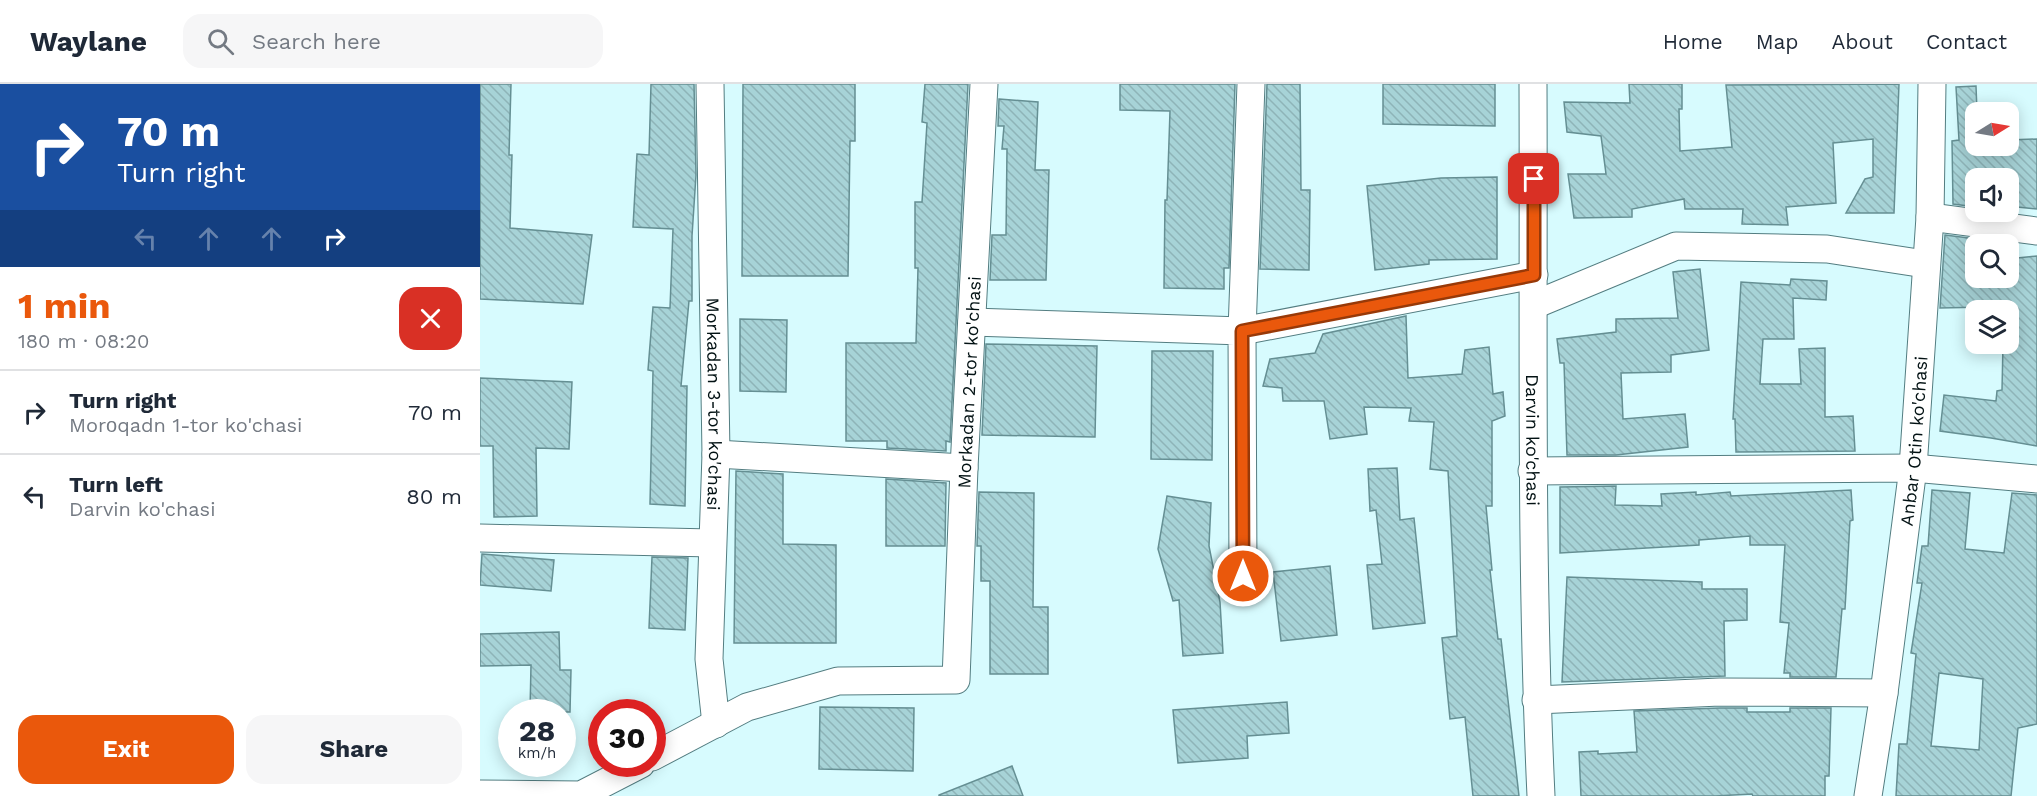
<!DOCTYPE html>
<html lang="en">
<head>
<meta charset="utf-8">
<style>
  body { margin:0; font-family:"Work Sans",sans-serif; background:#f6f6f7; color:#1f2937; height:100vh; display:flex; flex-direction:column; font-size:22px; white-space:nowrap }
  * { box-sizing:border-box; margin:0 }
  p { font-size:20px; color:#747a83 }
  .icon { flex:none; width:33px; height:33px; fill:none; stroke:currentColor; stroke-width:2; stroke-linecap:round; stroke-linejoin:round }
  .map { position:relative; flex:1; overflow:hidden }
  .side { display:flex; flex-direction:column; background:#fff; width:480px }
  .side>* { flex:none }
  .guide { background:#1a4fa0; color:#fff; overflow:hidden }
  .needle { width:39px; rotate:79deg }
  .controls { position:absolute; left:1485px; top:18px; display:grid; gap:12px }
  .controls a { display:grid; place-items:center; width:54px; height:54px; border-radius:12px; background:#fff; box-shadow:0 3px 15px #0003; font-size:30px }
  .speed { position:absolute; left:18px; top:615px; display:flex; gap:12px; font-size:30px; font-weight:700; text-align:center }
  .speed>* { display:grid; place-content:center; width:78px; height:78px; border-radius:50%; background:#fff; box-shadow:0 3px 15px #0003; line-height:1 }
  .speed small { font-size:15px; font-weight:400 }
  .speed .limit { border:9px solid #d22; background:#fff; color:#111 }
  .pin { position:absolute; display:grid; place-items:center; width:51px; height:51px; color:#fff; margin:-26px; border-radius:12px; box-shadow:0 3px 9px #0006 }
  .me { position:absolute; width:66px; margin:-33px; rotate:0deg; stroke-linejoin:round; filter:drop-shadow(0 0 4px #0008) }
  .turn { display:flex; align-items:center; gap:21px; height:126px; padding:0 18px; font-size:27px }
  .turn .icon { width:78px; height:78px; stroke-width:2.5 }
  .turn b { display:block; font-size:42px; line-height:51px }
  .lanes { display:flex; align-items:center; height:57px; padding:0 18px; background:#0003; justify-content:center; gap:30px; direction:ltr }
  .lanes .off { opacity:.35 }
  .round { display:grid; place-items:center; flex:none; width:63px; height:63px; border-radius:18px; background:#f6f6f7 }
  .head { display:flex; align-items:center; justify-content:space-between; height:102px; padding:0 18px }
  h1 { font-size:36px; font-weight:700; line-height:45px; color:#ea580c }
  .button { display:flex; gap:12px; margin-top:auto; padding:12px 18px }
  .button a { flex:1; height:69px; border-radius:18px; background:#ea580c; color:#fff; font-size:24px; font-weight:700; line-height:69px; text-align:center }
  .button a+a { background:#f6f6f7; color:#1f2937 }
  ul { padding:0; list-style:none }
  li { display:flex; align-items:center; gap:18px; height:84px; padding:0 18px; border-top:2px solid #e0e1e3 }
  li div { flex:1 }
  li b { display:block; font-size:22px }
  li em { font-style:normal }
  header { display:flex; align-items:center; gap:36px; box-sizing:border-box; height:84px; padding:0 30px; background:#fff; border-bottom:2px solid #e0e1e3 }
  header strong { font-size:28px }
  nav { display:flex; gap:33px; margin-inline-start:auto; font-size:21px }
  .search { width:420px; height:54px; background:#f6f6f7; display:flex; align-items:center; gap:15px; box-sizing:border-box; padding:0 21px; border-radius:18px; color:#747a83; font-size:22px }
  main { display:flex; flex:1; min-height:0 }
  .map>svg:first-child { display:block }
</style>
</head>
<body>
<header>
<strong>Waylane</strong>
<div class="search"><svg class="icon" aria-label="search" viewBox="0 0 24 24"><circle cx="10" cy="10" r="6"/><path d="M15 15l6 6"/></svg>Search here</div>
<nav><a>Home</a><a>Map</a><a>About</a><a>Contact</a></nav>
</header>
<main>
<section class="side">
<div class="guide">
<div class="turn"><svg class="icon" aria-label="right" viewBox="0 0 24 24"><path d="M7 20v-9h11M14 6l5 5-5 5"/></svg><div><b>70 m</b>Turn right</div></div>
<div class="lanes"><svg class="icon off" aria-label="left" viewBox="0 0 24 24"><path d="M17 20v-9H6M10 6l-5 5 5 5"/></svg><svg class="icon off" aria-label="ahead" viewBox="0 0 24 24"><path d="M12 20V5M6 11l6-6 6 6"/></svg><svg class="icon off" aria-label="ahead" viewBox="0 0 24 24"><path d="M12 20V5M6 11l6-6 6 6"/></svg><svg class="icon" aria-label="right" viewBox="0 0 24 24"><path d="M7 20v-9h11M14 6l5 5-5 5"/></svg></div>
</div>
<div class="head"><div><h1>1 min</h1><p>180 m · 08:20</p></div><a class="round" style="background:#d93025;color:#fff"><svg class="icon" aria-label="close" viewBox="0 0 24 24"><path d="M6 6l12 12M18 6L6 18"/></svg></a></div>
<ul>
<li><svg class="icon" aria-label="right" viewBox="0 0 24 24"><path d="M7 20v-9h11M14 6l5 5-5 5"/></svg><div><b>Turn right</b><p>Morоqadn 1-tor ko'chasi</p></div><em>70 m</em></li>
<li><svg class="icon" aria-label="left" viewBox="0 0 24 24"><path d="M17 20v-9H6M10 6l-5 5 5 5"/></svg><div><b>Turn left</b><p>Darvin ko'chasi</p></div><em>80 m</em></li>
</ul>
<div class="button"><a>Exit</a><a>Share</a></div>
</section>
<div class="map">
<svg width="1557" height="712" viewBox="0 0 1557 712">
  <defs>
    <pattern id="building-back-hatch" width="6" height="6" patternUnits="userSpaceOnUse" patternTransform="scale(1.5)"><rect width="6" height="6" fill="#a7d3d7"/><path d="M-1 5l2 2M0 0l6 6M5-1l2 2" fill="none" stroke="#8eb4b8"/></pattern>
  </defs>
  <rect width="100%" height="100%" fill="#d7fbfe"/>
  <g fill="url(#building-back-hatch)" stroke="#658f93" stroke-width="1.5" fill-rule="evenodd">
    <polygon points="0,0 31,0 29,71 32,71 30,144 112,151 103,220 0,215"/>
    <polygon points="171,0 214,0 216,91 212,152 212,217 209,217 201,302 207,302 205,422 170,420 173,287 168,286 173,223 190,224 193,145 153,143 157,70 169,71"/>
    <polygon points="263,0 375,0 375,57 370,57 368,192 262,192"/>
    <polygon points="445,0 488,0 470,358 466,357 466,367 407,364 407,357 366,357 366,259 436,259 438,184 435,184 435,118 442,118 447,39 442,38"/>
    <polygon points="640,0 755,0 749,184 744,184 744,205 684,204 685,116 687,116 690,27 640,26"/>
    <polygon points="787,0 820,0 821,106 830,106 829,186 780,185"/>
    <polygon points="903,0 1015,0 1015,42 903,40"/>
    <polygon points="1149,0 1202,0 1202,25 1199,25 1200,67 1252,63 1246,1 1419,0 1414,129 1366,129 1385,95 1393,93 1393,55 1353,59 1356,119 1306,123 1308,141 1262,140 1263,125 1205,125 1204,115 1152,125 1152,133 1094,134 1088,90 1126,90 1121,52 1087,48 1084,18 1150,19"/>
    <polygon points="1496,2 1497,28 1496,28 1496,62 1528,62 1528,56 1557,55 1557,125 1528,122 1528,94 1496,94 1496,123 1473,120 1472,57 1479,56 1476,3"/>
    <polygon points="519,15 558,18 555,86 569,86 566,196 510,196 512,151 526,151 527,65 522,65 524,42 518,42"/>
    <polygon points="1017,93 1017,175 949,176 949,180 895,186 887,102 961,94"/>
    <polygon points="1465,151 1520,158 1520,160 1496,160 1496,194 1528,194 1528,175 1557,172 1557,362 1511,354 1460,347 1464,311 1516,317 1517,307 1522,306 1523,260 1528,260 1528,226 1524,226 1524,224 1507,226 1507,223 1460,224"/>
    <polygon points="1220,185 1229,266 1191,271 1191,288 1141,289 1143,335 1205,330 1208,363 1136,371 1087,371 1084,279 1080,279 1077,255 1136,248 1136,235 1198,234 1193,188"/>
    <polygon points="1311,195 1347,197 1346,216 1313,214 1314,255 1283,255 1280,300 1321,300 1319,265 1345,264 1345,333 1373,332 1375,367 1256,368 1255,335 1253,335 1261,198 1310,201"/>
    <polygon points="926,232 928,294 982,290 985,266 1009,263 1013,310 1023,308 1025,332 1012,337 1012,422 1006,422 1012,486 1010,486 1018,555 1021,555 1039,712 993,712 985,633 970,635 962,554 977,552 968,387 950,385 954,338 929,337 931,324 884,323 887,350 850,355 844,317 803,317 802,304 783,302 790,275 835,269 843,250"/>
    <polygon points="260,235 307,236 306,308 260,307"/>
    <polygon points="506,260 617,262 615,353 502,351"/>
    <polygon points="672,267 733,267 732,376 671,375"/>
    <polygon points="0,294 92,298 89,365 56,364 57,432 14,433 13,362 0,362"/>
    <polygon points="917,384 920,436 934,434 945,539 893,545 887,481 902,480 896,426 890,427 888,385"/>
    <polygon points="256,387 303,390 303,460 356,461 356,559 254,559"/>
    <polygon points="406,395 466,399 465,462 406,462"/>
    <polygon points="1136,402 1135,421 1182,422 1181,410 1216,408 1216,411 1250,408 1251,412 1371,406 1373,436 1370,437 1365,525 1362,525 1356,593 1310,593 1310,589 1304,589 1309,539 1300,538 1305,461 1270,461 1270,452 1219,456 1219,461 1080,469 1080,403"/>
    <path d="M 1452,406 L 1490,409 L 1485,465 L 1524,469 L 1532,409 L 1557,411 L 1557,640 L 1538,644 L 1531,712 L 1416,712 L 1419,660 L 1427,660 L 1436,570 L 1431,569 L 1442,499 L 1437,499 L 1442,462 L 1448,462 ZM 1459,589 L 1503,595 L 1499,666 L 1451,662 Z"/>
    <polygon points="499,408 554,409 553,523 568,523 568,590 510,590 510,497 501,497 501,462 497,462"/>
    <polygon points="687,412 731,419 729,462 740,518 743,569 703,572 699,516 693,517 678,465"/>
    <polygon points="2,470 74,476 71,507 0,501"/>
    <polygon points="172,473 208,474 205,546 169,544"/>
    <polygon points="850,482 857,551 801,557 793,488"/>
    <polygon points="1087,493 1222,498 1222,505 1267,505 1267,536 1244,537 1245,592 1082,598"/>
    <polygon points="79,548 80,586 91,586 90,628 50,628 51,581 0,582 0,550"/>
    <polygon points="807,618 809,649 767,652 768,674 698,679 693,626"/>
    <polygon points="340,623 434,624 433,687 339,685"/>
    <polygon points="1240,624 1267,624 1267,628 1310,628 1310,624 1351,624 1349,692 1345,692 1345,712 1273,712 1272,710 1235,712 1101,712 1099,668 1118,667 1118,670 1157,668 1154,627"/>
    <polygon points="532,682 543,712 459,712 459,711"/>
  </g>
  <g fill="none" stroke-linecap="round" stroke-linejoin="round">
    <g stroke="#537d81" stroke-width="29">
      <g id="minor">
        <path id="s1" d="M 230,0 L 236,370 L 229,575 L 236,640"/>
        <polyline points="771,0 762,247 1054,191"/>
        <path id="s2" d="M 1053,0 C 1054,237 1050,475 1061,712"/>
        <polyline points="1450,133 1557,147"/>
        <polyline points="1054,221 1196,162 1347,165 1445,180"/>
        <polyline points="492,238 762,247 763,492"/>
        <polyline points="236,370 484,384"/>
        <polyline points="1052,387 1433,384 1557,395"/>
        <polyline points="0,454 232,459"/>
        <polyline points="1056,616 1240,608 1404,609"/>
        <path id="s3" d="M 172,673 L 267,623 L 358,597 L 476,596 L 484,384 L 504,0"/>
        <polyline points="0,710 101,711 161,680"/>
        <path id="s4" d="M 1388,712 L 1404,609 L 1433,384 L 1450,133 L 1452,0"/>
      </g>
    </g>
    <use href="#minor" stroke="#fff" stroke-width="27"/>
  </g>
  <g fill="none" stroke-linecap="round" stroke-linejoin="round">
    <g stroke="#983908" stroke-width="15">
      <polyline id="route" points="763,492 762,247 1054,191 1054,95"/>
    </g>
    <use href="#route" stroke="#ea580c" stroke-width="10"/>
  </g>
  <g text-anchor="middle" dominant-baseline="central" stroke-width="5" stroke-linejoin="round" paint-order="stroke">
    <g font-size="18" fill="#021113" stroke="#d7fbfe">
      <text stroke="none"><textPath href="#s3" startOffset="618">Morkadan 2-tor ko'chasi</textPath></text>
      <text stroke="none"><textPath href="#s1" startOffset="320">Morkadan 3-tor ko'chasi</textPath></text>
      <text stroke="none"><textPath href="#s2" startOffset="356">Darvin ko'chasi</textPath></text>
      <text stroke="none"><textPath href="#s4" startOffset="358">Anbar Otin ko'chasi</textPath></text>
    </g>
  </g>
</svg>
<div class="controls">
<a><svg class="needle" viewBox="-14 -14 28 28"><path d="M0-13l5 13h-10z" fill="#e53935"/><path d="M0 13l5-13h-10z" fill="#747a83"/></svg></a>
<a><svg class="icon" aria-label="sound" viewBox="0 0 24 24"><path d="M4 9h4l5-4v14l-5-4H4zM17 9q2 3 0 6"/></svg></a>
<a><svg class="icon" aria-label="search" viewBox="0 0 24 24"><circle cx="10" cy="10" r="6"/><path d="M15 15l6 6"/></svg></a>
<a><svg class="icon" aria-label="layers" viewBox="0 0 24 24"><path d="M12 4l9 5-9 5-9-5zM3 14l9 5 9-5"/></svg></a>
</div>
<div class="speed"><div>28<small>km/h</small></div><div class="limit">30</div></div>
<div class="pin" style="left:1054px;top:95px;background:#d93025"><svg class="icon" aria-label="arrive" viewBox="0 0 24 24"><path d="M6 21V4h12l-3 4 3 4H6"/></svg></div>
<svg class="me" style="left:763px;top:492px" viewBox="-20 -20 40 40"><circle r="17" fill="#ea580c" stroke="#fff" stroke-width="3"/><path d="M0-11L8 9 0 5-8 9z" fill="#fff"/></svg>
</div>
</main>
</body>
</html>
